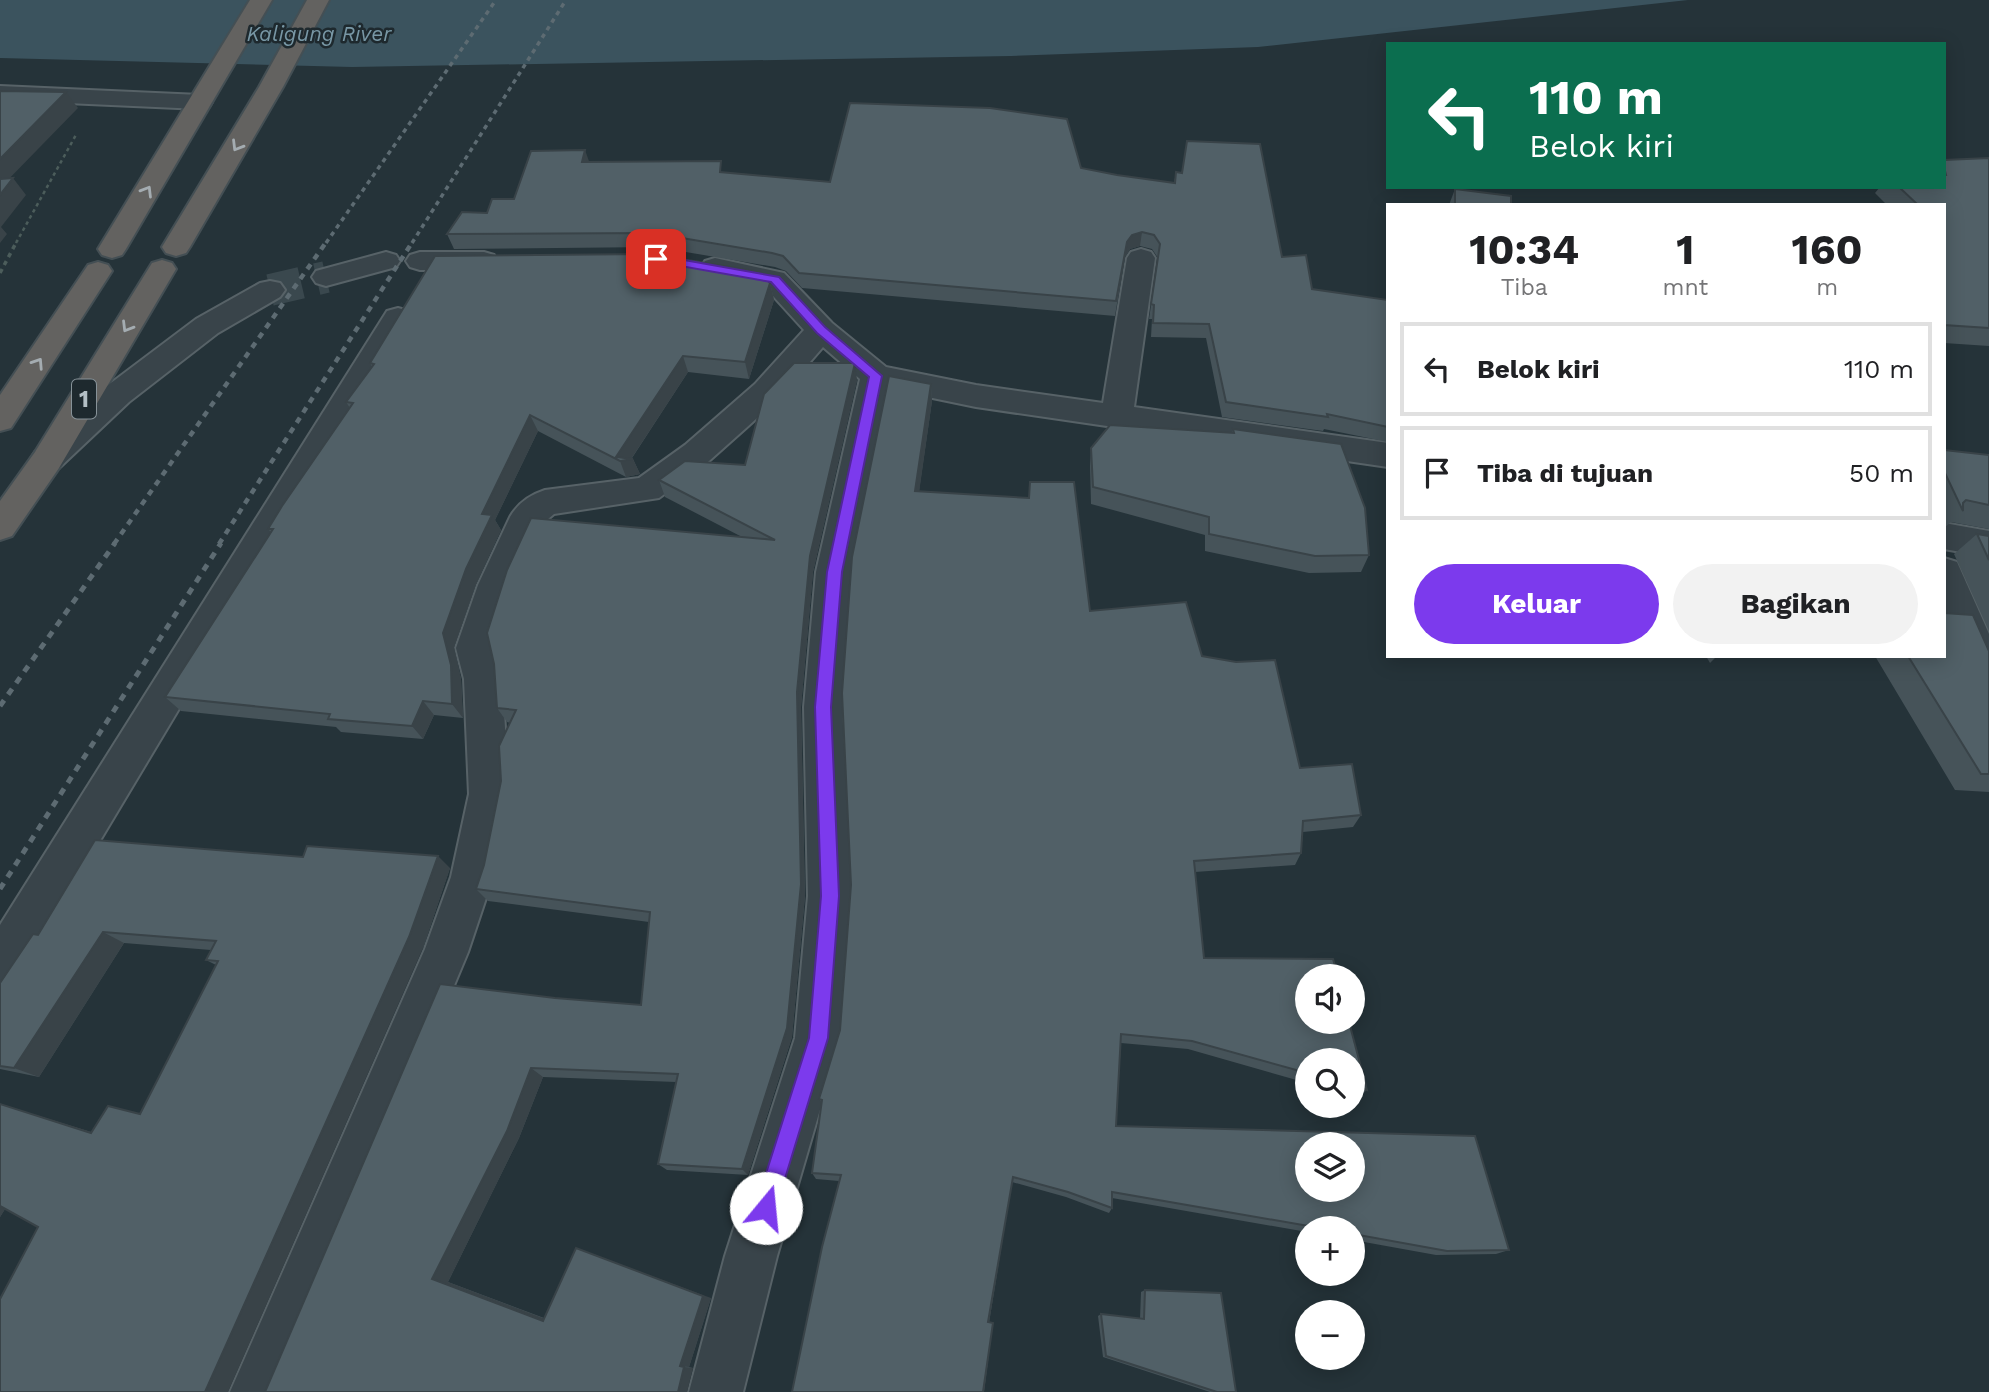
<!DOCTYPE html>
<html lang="id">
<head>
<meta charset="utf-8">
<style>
  body { margin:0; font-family:"Work Sans",sans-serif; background:#f2f2f2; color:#202124; height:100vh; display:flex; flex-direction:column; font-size:26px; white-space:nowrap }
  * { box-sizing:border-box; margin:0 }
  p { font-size:23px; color:#757577 }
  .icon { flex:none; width:38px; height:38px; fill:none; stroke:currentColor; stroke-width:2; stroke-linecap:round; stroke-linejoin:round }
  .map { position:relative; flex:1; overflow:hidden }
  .sheet { position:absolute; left:1386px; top:203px; width:560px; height:455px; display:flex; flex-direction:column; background:#fff; border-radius:0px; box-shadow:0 4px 18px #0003 }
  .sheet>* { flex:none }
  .guide { position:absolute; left:1386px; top:42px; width:560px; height:147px; border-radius:0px; box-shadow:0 4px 18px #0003; background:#0b6e4f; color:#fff; overflow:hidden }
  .tools { position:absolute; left:1295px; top:964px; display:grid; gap:14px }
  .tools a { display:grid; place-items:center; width:70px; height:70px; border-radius:50%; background:#fff; box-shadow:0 4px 18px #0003; font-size:35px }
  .pin { position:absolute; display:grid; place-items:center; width:60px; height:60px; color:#fff; margin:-30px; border-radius:14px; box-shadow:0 4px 10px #0006 }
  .me { position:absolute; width:77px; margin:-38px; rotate:17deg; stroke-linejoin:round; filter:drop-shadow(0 0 5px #0008) }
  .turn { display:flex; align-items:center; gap:24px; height:147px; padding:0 28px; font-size:32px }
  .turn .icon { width:91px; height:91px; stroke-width:2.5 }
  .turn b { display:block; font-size:49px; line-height:60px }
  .eta { display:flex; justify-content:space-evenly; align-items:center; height:119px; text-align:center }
  .eta b { font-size:42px; font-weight:700; line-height:49px }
  .button { display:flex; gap:14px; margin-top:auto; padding:14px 28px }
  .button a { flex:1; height:80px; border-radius:42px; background:#7c3aed; color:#fff; font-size:28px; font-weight:700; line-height:80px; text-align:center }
  .button a+a { background:#f2f2f2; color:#202124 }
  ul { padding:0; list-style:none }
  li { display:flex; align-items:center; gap:21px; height:94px; margin:0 14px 10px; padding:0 14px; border:4px solid #e0e0e0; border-radius:0px }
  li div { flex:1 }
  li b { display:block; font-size:26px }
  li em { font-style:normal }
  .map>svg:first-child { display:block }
</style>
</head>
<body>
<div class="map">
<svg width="1989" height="1392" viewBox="0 0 1989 1392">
  <rect width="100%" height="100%" fill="#253339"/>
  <polygon fill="#3b535e" points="0,0 1688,0 1258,47 1011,56 352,67 0,58"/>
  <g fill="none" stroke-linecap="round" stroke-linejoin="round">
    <polyline stroke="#3a484e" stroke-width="32" stroke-dasharray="32 16" stroke-linecap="butt" points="270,290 326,277"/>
    <g stroke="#576267" stroke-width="4">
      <g id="minor">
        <polygon points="0,86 200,95 209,97 212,102 209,107 200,109 0,100"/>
        <path d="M 1141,249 L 1151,252 L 1155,258 L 1134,407 L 1388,443 L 1388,467 L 976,407 L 889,389 L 852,572 L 842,707 L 852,896 L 841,1038 L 777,1256 L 743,1392 L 689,1392 L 725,1256 L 795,1038 L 808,896 L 804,707 L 816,572 L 860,379 L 823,347 L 777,400 L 746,428 L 709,461 L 659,498 L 554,514 L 541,525 L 514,585 L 494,648 L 502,679 L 509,794 L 493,877 L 468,952 L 284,1392 L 230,1392 L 425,949 L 451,877 L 469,794 L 464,679 L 456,648 L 478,585 L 510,517 C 518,503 530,495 545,490 L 639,478 L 685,445 L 755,384 L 804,330 L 764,286 L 705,273 L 701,267 L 705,261 L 715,258 L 784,273 L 832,323 L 886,367 L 976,385 L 1103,403 L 1127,258 L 1131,252 Z"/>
        <polygon points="386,252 396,255 400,261 396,267 326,286 316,283 312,277 316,271"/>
        <polygon points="420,252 484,252 494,255 498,261 494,267 484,270 420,270 410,267 406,261 410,255"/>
        <polygon points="270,281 280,283 285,290 280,297 218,333 129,402 59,468 47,472 35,468 30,460 35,452 107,386 196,319 260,283"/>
        <polygon points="398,308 409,311 413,318 16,981 0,988 0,925 387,311"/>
        <polygon points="1944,523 1989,531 1989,557 1944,549"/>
        <polygon points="1944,558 1957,562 1989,634 1989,694 1976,689 1944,616"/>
      </g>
    </g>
    <g stroke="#444f54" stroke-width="4">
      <g id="trunk">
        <polygon points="250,0 272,0 126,249 122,255 112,258 102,255 98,249"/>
        <polygon points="307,0 329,0 283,87 190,247 186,253 176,256 166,253 162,247 259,87"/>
        <polygon points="162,260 172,263 176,269 59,468 12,536 0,540 0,501 35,452 152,263"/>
        <polygon points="98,262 108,265 112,271 11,428 0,431 0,395 88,265"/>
      </g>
    </g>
    <polyline stroke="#4c5d5b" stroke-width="2.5" stroke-dasharray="3.5 3.5" stroke-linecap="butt" points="16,243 77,133"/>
    <polyline stroke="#4c5d5b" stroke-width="3.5" stroke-dasharray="4.5 4.5" stroke-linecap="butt" points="0,273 17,241"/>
    <use href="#minor" fill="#39444a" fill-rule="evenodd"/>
    <use href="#trunk" fill="#636260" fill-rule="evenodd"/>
    <g stroke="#5d6b72" stroke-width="3.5" stroke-dasharray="4.5 4.5" stroke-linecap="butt">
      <polyline points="326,243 496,0"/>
      <polyline points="412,243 566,0"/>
    </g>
    <g stroke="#5d6b72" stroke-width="4.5" stroke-dasharray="6 6" stroke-linecap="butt">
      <polyline points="114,544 327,241"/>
      <polyline points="219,544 413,241"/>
    </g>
    <g stroke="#5d6b72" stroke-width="5" stroke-dasharray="7 7" stroke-linecap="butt">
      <polyline points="0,706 115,543"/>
      <polyline points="0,889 221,543"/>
    </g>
  </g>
  <g fill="#465359" fill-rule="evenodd">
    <polygon points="1989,158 1989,346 1944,343 1944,205 1887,205 1875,193 1880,187 1944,187 1944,160"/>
    <polygon points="590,162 724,172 830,182 1081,168 1117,175 1174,183 1176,172 1282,257 1312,289 1388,300 1388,442 1324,429 1323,431 1222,417 1206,338 1151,337 1152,319 1149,319 1158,258 1152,249 1140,246 1130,249 1125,257 1115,316 802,288 786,271 775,267 656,247 454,249 447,234 514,199"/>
    <polygon points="1455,189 1511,205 1449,205"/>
    <polygon points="770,283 774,300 749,379 688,372 632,458 633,459 640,474 626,477 538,431 495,520 501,530 476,584 454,647 461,679 463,718 434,715 423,739 341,732 336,727 181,711 165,697 271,532 268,529 350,408 346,402 372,367 370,363"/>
    <path d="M 889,376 L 931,384 L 932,401 L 919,491 L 1029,498 L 1030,482 L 1074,482 L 1090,611 L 1186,602 L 1202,656 L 1236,662 L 1275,660 L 1300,768 L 1352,764 L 1361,815 L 1353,827 L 1303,832 L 1301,853 L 1295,865 L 1195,872 L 1204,958 L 1333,959 L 1338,976 L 1307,976 L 1307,1022 L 1349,1022 L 1367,1090 L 1357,1098 L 1353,1096 L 1353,1060 L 1307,1060 L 1307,1083 L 1188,1049 L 1121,1043 L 1116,1126 L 1475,1136 L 1509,1250 L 1496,1254 L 1436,1255 L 1353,1240 L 1353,1228 L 1307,1228 L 1307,1232 L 1112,1198 L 1112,1208 L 1109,1213 L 1066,1197 L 1012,1182 L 989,1323 L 993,1323 L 984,1392 L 792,1392 L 822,1247 L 839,1181 L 816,1179 L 812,1173 L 822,1103 L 819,1099 L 840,1030 L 851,885 L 842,693 L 852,557 ZM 1307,1144 L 1353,1144 L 1353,1190 L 1307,1190 Z"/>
    <polygon points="857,380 813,572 801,707 805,896 792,1037 748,1175 667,1170 658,1164 676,1082 543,1077 519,1138 448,1282 544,1318 711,1298 689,1367 693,1368 265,1392 555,998 641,1005 649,922 488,901 476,889 484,865 501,781 510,723 507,722 497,708 742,537 665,497 659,480 745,465"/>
    <polygon points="1233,429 1369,555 1361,572 1309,573 1205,551 1205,535 1091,504 1090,466 1091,448 1232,433"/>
    <polygon points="1944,450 1989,455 1989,529 1951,522 1944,528"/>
    <polygon points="1977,534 1989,536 1989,631 1954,554"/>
    <polygon points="1989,651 1989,792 1955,790 1875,656 1944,656"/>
    <polygon points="1706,656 1717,656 1710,663"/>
    <polygon points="450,868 423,948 38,1227 5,1209 0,1217 0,1104 91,1132 140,1114 216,965 206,960 211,950 124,943 39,1077 0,1069 0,983 38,935"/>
    <polygon points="1145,1290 1236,1392 1210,1392 1103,1357 1098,1316 1101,1314 1140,1319 1141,1292"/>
  </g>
  <g fill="#394348">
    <polygon points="66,92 78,108 0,188 0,159"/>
    <polygon points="585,150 590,164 582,162"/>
    <polygon points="13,178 26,195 1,227 7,234 0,243 0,195"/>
    <polygon points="1142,232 1140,246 1130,249 1125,257 1115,316 1127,242 1132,235"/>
    <polygon points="770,283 774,300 749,379 745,362"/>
    <polygon points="683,356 688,372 631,459 633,459 640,474 626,477 620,461 616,457"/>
    <polygon points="855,363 857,380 813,572 801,707 805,896 792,1037 748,1175 742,1169 797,692 810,556"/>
    <polygon points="931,384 932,401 917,507 915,491"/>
    <polygon points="530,415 538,431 495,520 501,530 476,584 454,647 461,679 463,718 452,704 443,633 482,514"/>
    <polygon points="423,701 434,715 423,739 412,726"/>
    <polygon points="438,856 450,868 423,948 228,1392 205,1392"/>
    <polygon points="103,932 124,943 39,1077 14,1068"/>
    <polygon points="531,1068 543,1077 519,1138 448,1282 556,1323 543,1321 432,1279"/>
    <polygon points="0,1199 10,1201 0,1217"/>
    <polygon points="576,1248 711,1298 689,1367 680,1366"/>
    <polygon points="684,1367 693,1368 687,1392 678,1392"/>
  </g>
  <g fill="#516067" stroke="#394348" stroke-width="2" fill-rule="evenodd">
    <polygon points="0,91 66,92 0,159"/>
    <polygon points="850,103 990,108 1067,119 1081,168 1117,175 1175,183 1176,172 1182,173 1187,141 1260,144 1282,257 1306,255 1312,289 1388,300 1388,427 1327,414 1328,417 1226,402 1209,324 1153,323 1154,305 1151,304 1160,244 1154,235 1142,232 1132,235 1127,242 1116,301 799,273 783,256 772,253 652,233 447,234 462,212 487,213 492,199 514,199 531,151 585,150 582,162 721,161 720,172 830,182"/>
    <polygon points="1989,158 1989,328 1944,325 1944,205 1918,205 1899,187 1944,187 1944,175 1946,175 1944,167 1944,160"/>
    <polygon points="13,178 0,195 0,179"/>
    <polygon points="1455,189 1511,196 1511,205 1455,205"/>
    <polygon points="651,254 760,272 770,283 745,362 683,356 616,457 633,459 620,461 530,415 482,514 492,515 466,569 443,633 451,665 452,704 423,701 412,726 328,719 330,714 165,697 273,529 268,529 282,506 353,403 346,402 374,364 370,363 435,256"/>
    <polygon points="794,363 855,363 810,556 797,692 801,884 787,1028 742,1169 658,1164 678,1074 531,1068 507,1131 432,1279 543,1321 576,1248 703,1296 680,1366 684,1367 678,1392 265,1392 440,984 555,998 641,1005 650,912 476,889 484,865 501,781 499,746 516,710 497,708 494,664 487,633 507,570 531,518 775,540 659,480 685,461 745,465 764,394"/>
    <path d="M 889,376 L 931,384 L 915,491 L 1029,498 L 1030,482 L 1074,482 L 1090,611 L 1186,602 L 1202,656 L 1236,662 L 1275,660 L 1300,768 L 1352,764 L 1361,815 L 1303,821 L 1301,853 L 1194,861 L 1204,958 L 1333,959 L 1338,976 L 1307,976 L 1307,1022 L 1349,1022 L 1367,1090 L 1353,1086 L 1353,1060 L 1307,1060 L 1307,1073 L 1192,1041 L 1121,1034 L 1116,1126 L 1475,1136 L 1509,1250 L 1447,1251 L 1353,1234 L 1353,1228 L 1320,1228 L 1112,1192 L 1112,1208 L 1068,1192 L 1013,1177 L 988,1322 L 993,1323 L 983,1392 L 792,1392 L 822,1247 L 841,1175 L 812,1173 L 822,1100 L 819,1099 L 840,1030 L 851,885 L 842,693 L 852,557 ZM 1307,1144 L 1353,1144 L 1353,1190 L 1307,1190 Z"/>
    <polygon points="1110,425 1234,433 1233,429 1341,444 1365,508 1369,555 1315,556 1209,534 1209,517 1093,487 1091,448"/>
    <polygon points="1944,450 1989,455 1989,505 1966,500 1963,503 1963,511 1944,471"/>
    <polygon points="1977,534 1989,536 1989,560"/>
    <polygon points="1944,613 1973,615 1989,651 1989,774 1981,774 1908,656 1944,656"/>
    <polygon points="95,840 303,857 307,846 438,856 409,937 205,1392 0,1392 0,1299 38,1227 0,1206 0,1104 91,1133 108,1106 140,1114 218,961 206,960 216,941 103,932 14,1068 0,1066 0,983 33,934 38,935"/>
    <polygon points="1145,1290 1221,1293 1236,1392 1217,1392 1106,1356 1101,1314 1144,1319"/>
  </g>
  <defs><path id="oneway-chevron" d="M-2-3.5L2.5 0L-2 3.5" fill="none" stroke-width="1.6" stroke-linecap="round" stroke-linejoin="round" transform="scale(1.75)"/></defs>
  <g stroke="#a4acb1">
    <use href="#oneway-chevron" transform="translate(237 146) rotate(121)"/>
    <use href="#oneway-chevron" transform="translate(147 191) rotate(-59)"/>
    <use href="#oneway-chevron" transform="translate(127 327) rotate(121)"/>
    <use href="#oneway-chevron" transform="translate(38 363) rotate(-57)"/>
  </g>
  <polygon fill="#7c3aed" stroke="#51269a" stroke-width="2" points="656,255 779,277 825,327 882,376 842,572 831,707 839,896 828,1038 776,1208 773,1215 766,1218 758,1215 755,1208 809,1038 821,896 815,707 827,572 869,377 817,333 771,282 652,261 652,256"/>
  <g text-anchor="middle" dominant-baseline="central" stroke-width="5" stroke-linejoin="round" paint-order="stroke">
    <g font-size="21" font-style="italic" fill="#7897a5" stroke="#1e292e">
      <text x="319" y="33">Kaligung River</text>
    </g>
    <rect fill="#1e292e" stroke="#879298" stroke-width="2" x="72" y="379.5" width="24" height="39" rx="5"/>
    <g font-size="23" font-weight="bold" fill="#b4bfc5">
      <text x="84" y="399">1</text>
    </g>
  </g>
</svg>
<div class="tools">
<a><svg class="icon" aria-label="sound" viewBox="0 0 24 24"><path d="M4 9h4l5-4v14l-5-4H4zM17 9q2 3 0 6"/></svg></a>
<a><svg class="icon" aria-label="search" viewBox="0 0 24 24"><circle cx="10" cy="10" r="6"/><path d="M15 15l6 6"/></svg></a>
<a><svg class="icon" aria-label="layers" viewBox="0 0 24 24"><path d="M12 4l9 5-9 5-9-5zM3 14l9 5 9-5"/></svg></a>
<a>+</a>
<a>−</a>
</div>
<div class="pin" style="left:656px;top:259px;background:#d93025"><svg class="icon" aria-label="arrive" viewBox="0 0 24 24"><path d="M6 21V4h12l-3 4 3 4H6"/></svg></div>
<svg class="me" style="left:766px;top:1208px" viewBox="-20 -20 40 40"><circle r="19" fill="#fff"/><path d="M0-13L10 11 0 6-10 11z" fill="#7c3aed"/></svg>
<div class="guide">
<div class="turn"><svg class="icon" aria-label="left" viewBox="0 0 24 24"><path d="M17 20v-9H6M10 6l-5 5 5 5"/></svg><div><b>110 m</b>Belok kiri</div></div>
</div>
<section class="sheet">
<div class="eta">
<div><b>10:34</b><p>Tiba</p></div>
<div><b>1</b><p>mnt</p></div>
<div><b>160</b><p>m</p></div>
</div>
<ul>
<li><svg class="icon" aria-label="left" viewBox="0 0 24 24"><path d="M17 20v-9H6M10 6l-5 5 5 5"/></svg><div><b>Belok kiri</b></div><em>110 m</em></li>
<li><svg class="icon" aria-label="arrive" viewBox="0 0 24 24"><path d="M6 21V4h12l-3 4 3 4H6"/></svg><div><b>Tiba di tujuan</b></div><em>50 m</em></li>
</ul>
<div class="button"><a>Keluar</a><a>Bagikan</a></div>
</section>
</div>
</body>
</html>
